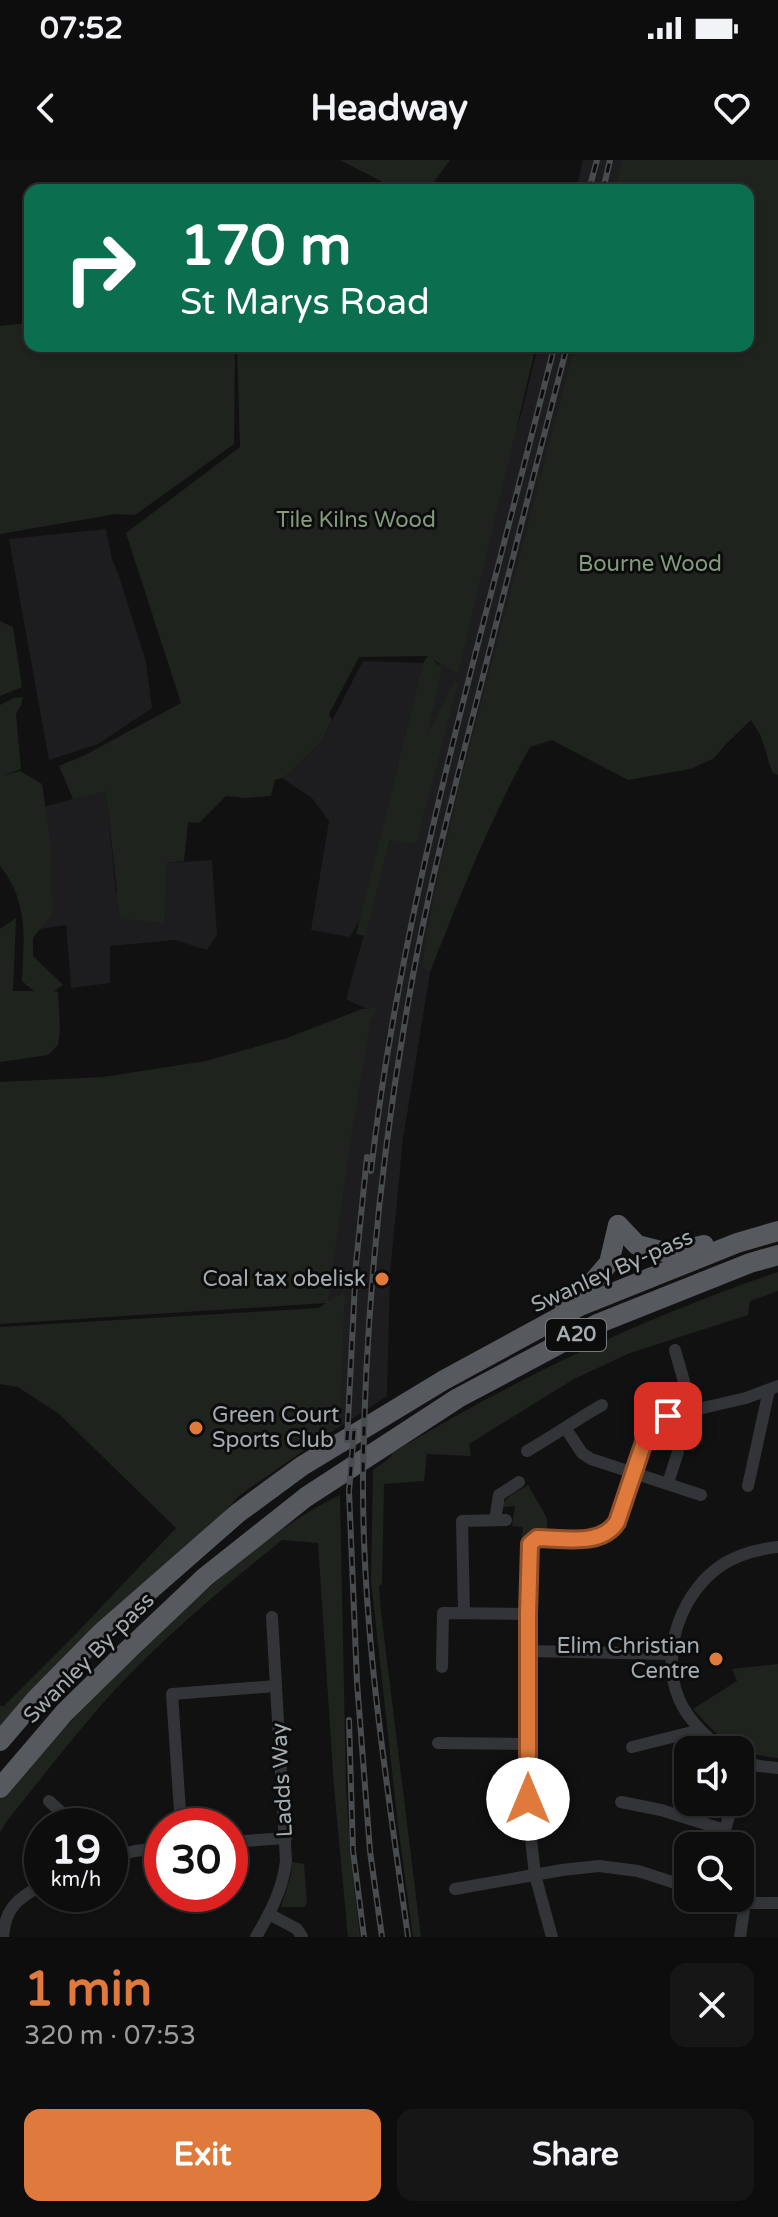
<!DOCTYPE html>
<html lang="en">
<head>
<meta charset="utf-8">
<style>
  body { margin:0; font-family:"Varela Round",sans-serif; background:#161617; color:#f1f3f6; height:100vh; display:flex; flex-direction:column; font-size:30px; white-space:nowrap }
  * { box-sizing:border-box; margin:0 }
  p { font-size:26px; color:#9a9c9e }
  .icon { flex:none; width:44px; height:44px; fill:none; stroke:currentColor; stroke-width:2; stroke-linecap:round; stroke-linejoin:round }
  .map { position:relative; height:1777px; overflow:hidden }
  .sheet { display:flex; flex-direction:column; background:#0d0d0e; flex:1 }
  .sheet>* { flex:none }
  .banner { position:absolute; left:24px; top:24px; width:730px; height:168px; border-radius:16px; box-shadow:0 2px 6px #0004,0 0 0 2px #2d2d2e; background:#0b6e4f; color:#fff; overflow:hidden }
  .tools { position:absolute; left:674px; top:1576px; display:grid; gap:16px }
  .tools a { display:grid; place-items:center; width:80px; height:80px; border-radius:16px; background:#0d0d0e; box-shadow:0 2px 6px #0004,0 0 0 2px #2d2d2e; font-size:40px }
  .speed { position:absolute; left:24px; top:1648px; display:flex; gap:16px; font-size:40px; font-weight:700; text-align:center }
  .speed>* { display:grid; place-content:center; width:104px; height:104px; border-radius:50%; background:#0d0d0e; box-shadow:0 2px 6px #0004,0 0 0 2px #2d2d2e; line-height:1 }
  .speed small { font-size:20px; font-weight:400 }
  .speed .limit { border:12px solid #d22; background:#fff; color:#111 }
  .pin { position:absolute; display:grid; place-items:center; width:68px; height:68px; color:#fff; margin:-34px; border-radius:16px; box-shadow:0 4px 12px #0006 }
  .me { position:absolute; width:88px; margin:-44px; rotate:0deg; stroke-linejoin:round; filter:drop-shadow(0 0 6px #0008) }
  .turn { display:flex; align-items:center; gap:28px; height:168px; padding:0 24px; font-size:36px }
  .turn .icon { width:104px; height:104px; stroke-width:2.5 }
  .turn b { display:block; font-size:56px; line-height:68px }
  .round { display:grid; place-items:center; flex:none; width:84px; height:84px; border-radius:16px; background:#161617 }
  .summary { display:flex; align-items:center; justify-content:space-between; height:136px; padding:0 24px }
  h1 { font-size:48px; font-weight:700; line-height:60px; color:#df7a3c }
  .action { display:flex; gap:16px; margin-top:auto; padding:16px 24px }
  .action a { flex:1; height:92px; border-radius:16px; background:#df7a3c; color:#fff; font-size:32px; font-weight:700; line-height:92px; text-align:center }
  .action a+a { background:#161617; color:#f1f3f6 }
  .status { display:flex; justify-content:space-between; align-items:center; height:56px; padding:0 40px; background:#0d0d0e; direction:ltr }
  .status svg { height:22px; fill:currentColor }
  header { display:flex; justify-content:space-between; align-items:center; height:104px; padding:0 24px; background:#0d0d0e; font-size:36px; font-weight:700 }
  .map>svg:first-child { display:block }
</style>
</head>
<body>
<div class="status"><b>07:52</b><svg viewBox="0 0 49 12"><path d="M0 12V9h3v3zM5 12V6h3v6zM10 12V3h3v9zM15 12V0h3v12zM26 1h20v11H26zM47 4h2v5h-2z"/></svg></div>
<header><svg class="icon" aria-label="back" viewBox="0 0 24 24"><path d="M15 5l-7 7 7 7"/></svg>Headway<svg class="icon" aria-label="heart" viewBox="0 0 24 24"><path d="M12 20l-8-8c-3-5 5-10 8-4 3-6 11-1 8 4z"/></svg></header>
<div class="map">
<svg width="778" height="1777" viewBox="0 0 778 1777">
  <rect width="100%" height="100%" fill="#111112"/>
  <g fill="#1d1d1f">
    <polygon points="583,0 627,0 621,30 576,30"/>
    <polygon points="538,186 579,186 430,813 403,979 390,1114 387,1236 317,1282 328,1142 367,849 346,839 443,491 522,251"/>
    <polygon points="106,369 112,399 118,413 146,502 152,548 98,584 49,600 9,379"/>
    <polygon points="363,501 423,503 360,759 350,777 311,770 329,661 312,638 283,619 321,582"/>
    <polygon points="106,630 116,733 166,703 212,700 217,775 207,790 175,780 110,786 110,823 71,828 66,765 33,770 36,649"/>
  </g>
  <g fill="#1e241d">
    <polygon points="340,0 450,0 428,30 398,30"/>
    <path d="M 623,0 L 778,0 L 778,615 L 772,612 L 761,576 L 751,560 L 727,583 L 713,599 L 690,609 L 628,620 L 552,580 L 530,587 C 490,659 460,736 430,812 L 422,805 L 437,721 L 461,620 L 575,186 L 748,186 L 748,30 L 615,30 Z"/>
    <polygon points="30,163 30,186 235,186 234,284 135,355 116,354 0,374 0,166"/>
    <polygon points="237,186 536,186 458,513 433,500 442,508 426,578 455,520 458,523 416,684 390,680 365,776 356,774 423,503 428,496 359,497 329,554 332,560 321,582 285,617 275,620 271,636 245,638 226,636 199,663 188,662 184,701 166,703 164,762 120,759 106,631 73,639 59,606 85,595 181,543 126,373 240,287"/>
    <polygon points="0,461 13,467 22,527 0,536"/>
    <path d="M 23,537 L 21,545 L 16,554 L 21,609 L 1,616 L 20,611 L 42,624 L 50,679 L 52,754 L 33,778 L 33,796 L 63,825 L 54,831 L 58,832 L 60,868 L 58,885 L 48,895 L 0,902 L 0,769 L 16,758 L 13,831 L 34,831 L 22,821 C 24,778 29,742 0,706 L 0,545 L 14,538 Z"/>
    <polygon points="376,848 370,864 353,964 328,1141 345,1132 339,1266 240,1335 174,1407 0,1581 0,1546 4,1546 73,1477 176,1368 59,1254 18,1227 0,1224 0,1167 319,1148 326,1143 0,1164 0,922 103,917 206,901 287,878 362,849"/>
    <path d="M 778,1112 L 778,1131 L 750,1141 L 748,1155 L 630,1193 L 574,1219 L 469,1284 L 471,1296 L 427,1294 L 424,1321 L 384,1324 L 382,1424 L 379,1426 L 381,1452 L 421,1777 L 413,1777 L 398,1665 L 371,1421 L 373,1310 L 391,1297 L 392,1293 C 514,1219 643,1158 778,1112 Z"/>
    <path d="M 528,1325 L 547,1358 L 547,1371 C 535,1371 527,1374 524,1386 L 521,1385 L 523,1367 L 512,1366 L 515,1346 L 504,1347 L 502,1344 L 511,1335 Z"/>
    <path d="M 340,1335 L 346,1626 L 350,1692 L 360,1777 L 348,1777 L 334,1627 L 318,1383 L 282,1380 C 234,1419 186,1458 142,1502 C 92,1551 50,1608 6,1662 L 0,1673 L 0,1639 L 6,1631 C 65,1566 123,1506 187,1447 C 234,1405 283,1363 340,1335 Z"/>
    <path d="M 778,1504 L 778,1598 C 736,1594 720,1579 693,1549 L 737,1521 L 732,1509 Z"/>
    <polygon points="292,1702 304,1704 307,1743 304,1747 281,1747 291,1715"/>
  </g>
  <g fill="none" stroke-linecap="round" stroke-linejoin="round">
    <g stroke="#323437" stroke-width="12">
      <polyline points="675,1190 692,1250"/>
      <polyline points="566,1269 582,1293 591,1299 701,1335"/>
      <path d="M 527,1291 C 553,1276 576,1260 602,1245"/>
      <polyline points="668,1323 678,1292"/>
      <polyline points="748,1326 769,1230"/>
      <polyline points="495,1360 499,1335 519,1322"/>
      <polyline points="464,1452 462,1361 506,1360"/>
      <polyline points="528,1491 671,1494"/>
      <polyline points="442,1507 443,1453 528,1454"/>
      <polyline points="438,1583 529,1584"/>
      <polyline points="632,1587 700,1570"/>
      <path d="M 723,1590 C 705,1576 688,1560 679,1539 C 659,1492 682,1429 725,1403 C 742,1393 759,1389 778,1387"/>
      <polyline points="740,1600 759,1606 778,1608"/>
      <polyline points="740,1619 745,1602"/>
      <polyline points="49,1641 76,1666"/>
      <polyline points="621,1642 661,1650 725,1670 733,1642"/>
      <polyline points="181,1666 172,1534 276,1526"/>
      <polyline points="230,1682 286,1678"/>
      <polyline points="110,1697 135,1691 162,1688"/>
      <polyline points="455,1729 562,1710 599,1706 638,1711 688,1727"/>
      <polyline points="723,1738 745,1743 778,1743"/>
      <polyline points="269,1754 297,1769 302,1777"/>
      <path d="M 3,1777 C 5,1748 18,1738 42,1725"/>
      <path d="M 256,1777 C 270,1753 283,1729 286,1701 L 272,1457"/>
      <path d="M 552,1777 L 535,1715 L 529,1661 L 528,1454 L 530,1384 L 537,1378 C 563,1378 601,1387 617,1362 L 646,1276 L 652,1265 L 668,1256 L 746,1238 L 778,1226"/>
      <polyline points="740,1777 745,1743"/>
    </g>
    <g stroke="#565a5e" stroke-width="20">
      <polyline points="618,1065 637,1085 669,1093 704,1085"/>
      <polyline points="565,1145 580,1137 609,1103 618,1065"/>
      <polyline points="0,1581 36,1539 101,1473 238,1353 302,1306 444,1220 580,1146 737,1083 778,1071"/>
      <polyline points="0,1628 64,1553 129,1489 205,1417 306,1337 458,1238 597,1164 750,1103 778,1095"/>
    </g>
    <g stroke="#494c4f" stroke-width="6">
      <g id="rail">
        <polyline points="589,30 597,0"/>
        <polyline points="603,30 610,0"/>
        <path d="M 371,1011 C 393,818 440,629 489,441 C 511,357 532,273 554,188"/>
        <polyline points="354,1271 349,1331 357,1522 370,1691 382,1777"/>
        <polyline points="347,1280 356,1104 367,997"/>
        <polyline points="349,1560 353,1691 364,1777"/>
        <path d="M 408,1777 C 387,1625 362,1471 363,1317 C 365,1160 380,1004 407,849 C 425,742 452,637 479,532 C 508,417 537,301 567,186"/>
      </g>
    </g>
    <use href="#rail" stroke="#0c0c0d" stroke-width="3" stroke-dasharray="9" stroke-linecap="butt"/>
  </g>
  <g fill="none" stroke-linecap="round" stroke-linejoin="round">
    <g stroke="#914f27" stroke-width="20">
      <path id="route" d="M 528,1639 L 528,1454 L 530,1384 L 537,1378 C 563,1378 601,1387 617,1362 L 646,1276 L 652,1265 L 668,1256"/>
    </g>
    <use href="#route" stroke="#df7a3c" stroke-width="14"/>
  </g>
  <g fill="#df7a3c" stroke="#0c0c0d" stroke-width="3">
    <circle cx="382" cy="1119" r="8"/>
    <circle cx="196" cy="1268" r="8"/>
    <circle cx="716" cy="1499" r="8"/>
  </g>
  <g text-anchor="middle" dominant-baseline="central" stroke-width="6" stroke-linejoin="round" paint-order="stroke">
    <rect fill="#0c0c0d" stroke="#767c80" stroke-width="2" x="546" y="1159" width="60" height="32" rx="6"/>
    <g font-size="20" font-weight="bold" fill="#a3acb1">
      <text x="576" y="1175">A20</text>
    </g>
    <g font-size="22" fill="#839b7c" stroke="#0c0c0d">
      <text x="356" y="360">Tile Kilns Wood</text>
      <text x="650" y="404">Bourne Wood</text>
    </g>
    <g font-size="22" fill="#a3acb1" stroke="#0c0c0d">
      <text transform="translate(612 1111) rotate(-24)">Swanley By-pass</text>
      <text transform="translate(89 1498) rotate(-45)">Swanley By-pass</text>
      <text transform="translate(282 1620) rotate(-93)">Ladds Way</text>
    </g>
    <g font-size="22" fill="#a3acb1" stroke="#0c0c0d" text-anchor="end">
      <text x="366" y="1119">Coal tax obelisk</text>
      <text x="212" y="1255" text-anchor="start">Green Court<tspan x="212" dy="25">Sports Club</tspan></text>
      <text x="700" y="1486">Elim Christian<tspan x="700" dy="25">Centre</tspan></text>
    </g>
  </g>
</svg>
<div class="tools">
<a><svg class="icon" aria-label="sound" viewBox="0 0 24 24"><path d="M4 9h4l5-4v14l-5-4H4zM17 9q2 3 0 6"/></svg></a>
<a><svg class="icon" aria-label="search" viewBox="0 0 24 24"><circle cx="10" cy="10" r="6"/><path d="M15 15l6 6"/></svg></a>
</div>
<div class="speed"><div>19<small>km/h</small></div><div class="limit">30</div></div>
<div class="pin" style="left:668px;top:1256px;background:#d93025"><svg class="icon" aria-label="arrive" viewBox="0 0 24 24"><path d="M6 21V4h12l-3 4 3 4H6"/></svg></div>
<svg class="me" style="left:528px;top:1639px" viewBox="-20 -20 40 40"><circle r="19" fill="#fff"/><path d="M0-13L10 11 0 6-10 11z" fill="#df7a3c"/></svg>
<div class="banner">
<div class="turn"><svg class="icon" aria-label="right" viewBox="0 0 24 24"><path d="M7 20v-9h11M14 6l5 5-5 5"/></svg><div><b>170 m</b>St Marys Road</div></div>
</div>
</div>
<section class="sheet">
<div class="summary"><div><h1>1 min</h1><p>320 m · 07:53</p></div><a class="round"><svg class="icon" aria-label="close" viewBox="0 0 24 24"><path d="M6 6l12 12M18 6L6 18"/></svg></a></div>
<div class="action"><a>Exit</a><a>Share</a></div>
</section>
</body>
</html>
